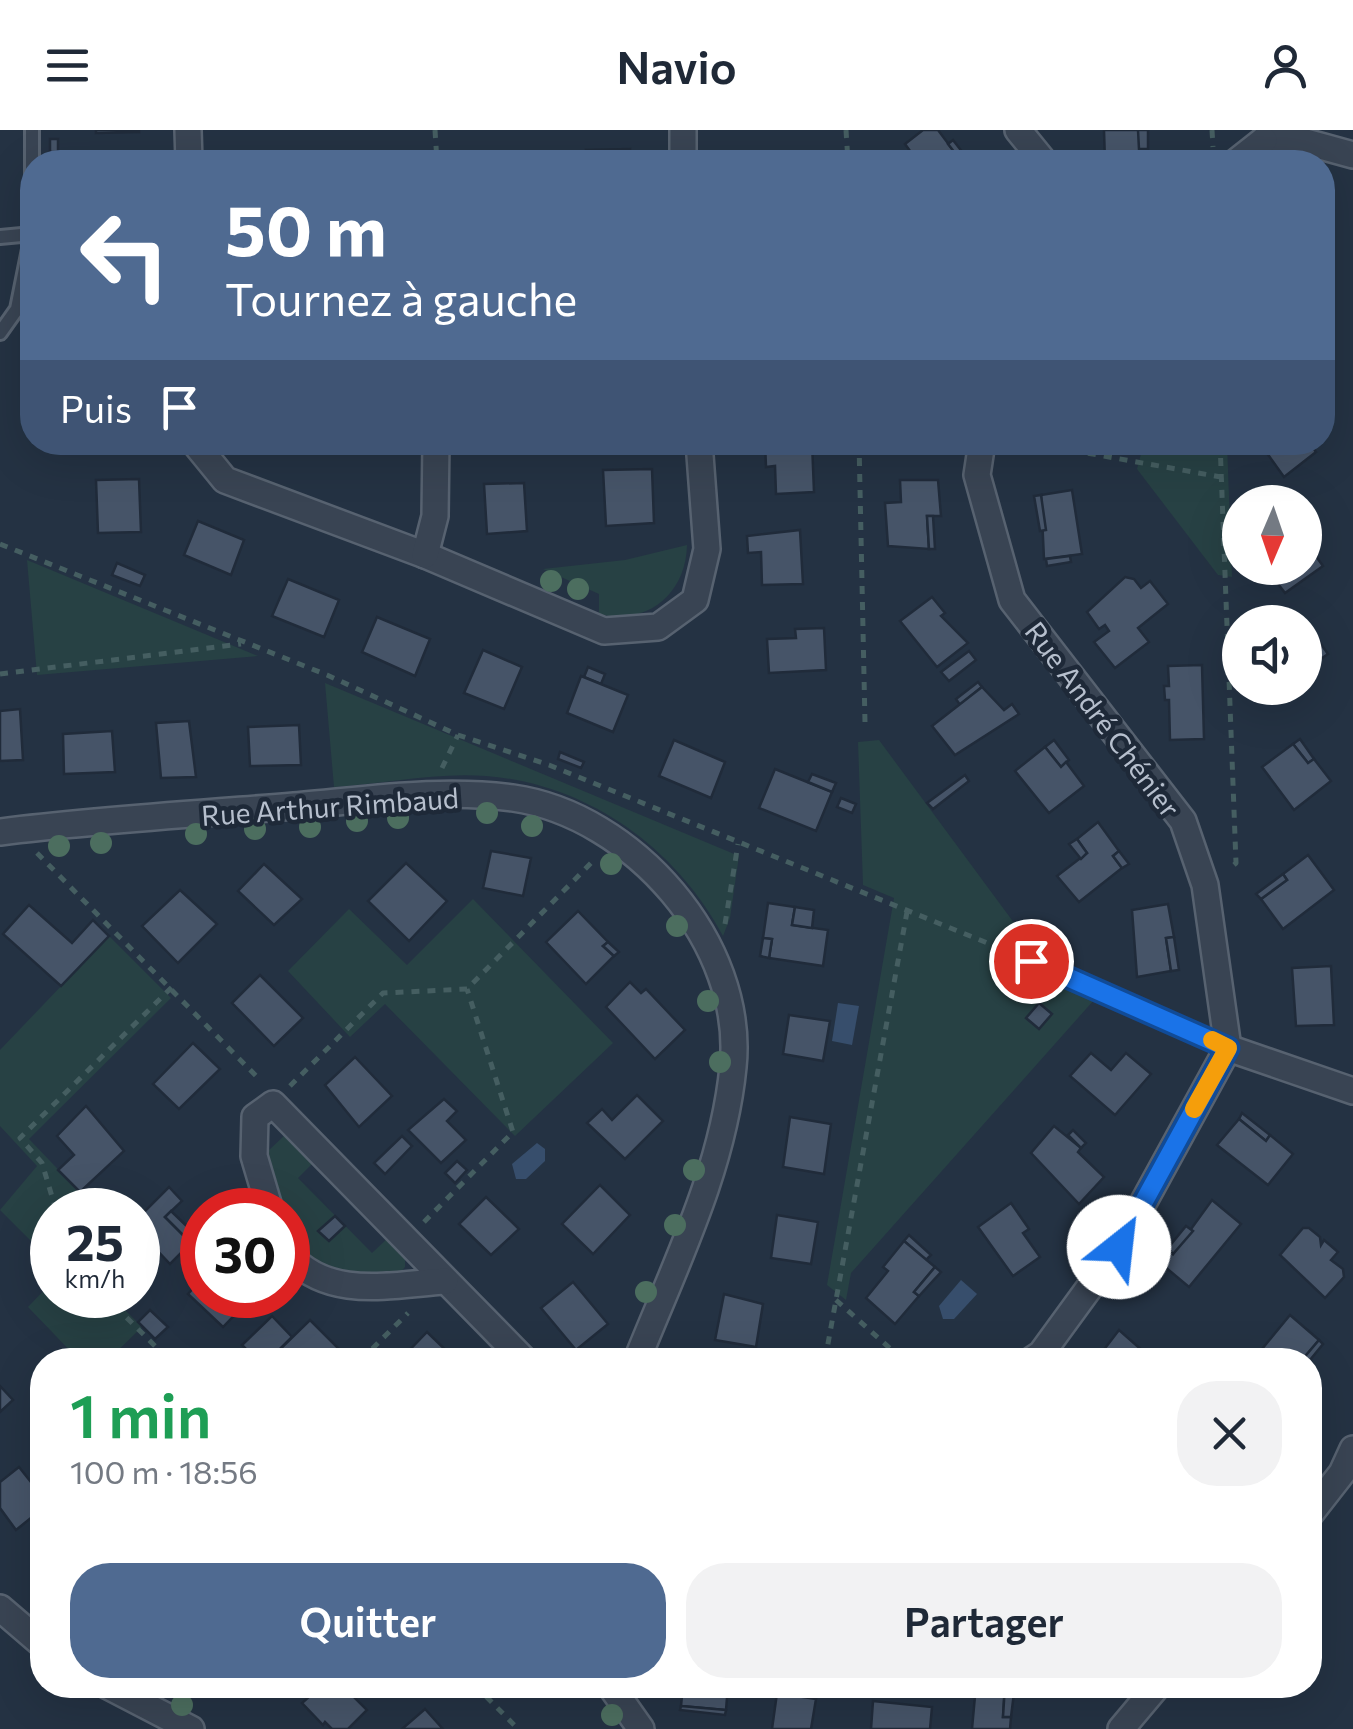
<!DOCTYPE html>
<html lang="fr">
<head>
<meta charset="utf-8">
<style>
  body { margin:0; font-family:Commissioner,sans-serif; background:#f2f2f3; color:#1f2937; height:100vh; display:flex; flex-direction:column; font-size:38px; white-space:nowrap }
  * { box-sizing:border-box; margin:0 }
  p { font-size:32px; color:#747a83 }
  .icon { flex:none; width:55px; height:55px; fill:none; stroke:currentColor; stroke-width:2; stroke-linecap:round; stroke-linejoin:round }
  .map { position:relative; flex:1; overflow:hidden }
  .panel { position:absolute; left:30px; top:1218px; width:1292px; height:350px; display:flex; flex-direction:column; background:#fff; border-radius:40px; box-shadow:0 10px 40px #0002 }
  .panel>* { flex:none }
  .guide { position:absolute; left:20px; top:20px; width:1315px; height:305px; border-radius:40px; box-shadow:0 10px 40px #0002; background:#4f6a91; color:#fff; overflow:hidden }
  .needle { width:65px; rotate:182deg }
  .controls { position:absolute; left:1222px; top:355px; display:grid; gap:20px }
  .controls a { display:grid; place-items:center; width:100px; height:100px; border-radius:50%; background:#fff; box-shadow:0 10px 40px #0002; font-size:50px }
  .speed { position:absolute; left:30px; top:1058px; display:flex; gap:20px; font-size:50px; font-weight:700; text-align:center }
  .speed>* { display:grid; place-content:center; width:130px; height:130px; border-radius:50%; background:#fff; box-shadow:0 10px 40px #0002; line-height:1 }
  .speed small { font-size:25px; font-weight:400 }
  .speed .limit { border:15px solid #d22; background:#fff; color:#111 }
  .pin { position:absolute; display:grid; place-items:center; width:85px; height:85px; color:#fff; margin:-42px; border:5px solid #fff; border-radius:50%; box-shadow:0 2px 10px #0007 }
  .me { position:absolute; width:110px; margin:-55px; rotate:29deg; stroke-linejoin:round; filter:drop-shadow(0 0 8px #0008) }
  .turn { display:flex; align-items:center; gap:35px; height:210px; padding:0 40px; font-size:45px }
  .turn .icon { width:130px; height:130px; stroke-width:2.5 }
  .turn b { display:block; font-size:70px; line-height:85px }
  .then { display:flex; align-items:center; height:95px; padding:0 40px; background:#0003; gap:20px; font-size:38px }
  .round { display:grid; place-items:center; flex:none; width:105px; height:105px; border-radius:40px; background:#f2f2f3 }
  .overview { display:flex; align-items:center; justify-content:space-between; height:170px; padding:0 40px }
  h1 { font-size:60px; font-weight:600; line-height:75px; color:#1e9e55 }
  .button { display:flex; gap:20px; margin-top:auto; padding:20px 40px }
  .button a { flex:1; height:115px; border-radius:40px; background:#4f6a91; color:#fff; font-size:40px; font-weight:600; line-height:115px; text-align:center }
  .button a+a { background:#f2f2f3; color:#1f2937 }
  header { display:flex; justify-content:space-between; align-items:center; height:130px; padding:0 40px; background:#fff; font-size:45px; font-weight:600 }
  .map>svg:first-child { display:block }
</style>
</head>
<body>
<header><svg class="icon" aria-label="menu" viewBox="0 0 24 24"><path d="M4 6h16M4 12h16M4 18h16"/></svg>Navio<svg class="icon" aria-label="person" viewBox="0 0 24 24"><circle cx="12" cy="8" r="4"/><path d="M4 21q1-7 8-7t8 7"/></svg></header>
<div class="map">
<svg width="1353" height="1599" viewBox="0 0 1353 1599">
  <rect width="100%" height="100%" fill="#243243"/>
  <g fill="#274144">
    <polygon points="1157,313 1227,313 1232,447 1218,445 1137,339 1141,324"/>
    <path d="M 687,415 C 686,464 647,496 599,484 L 599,464 L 543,439 L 625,430 Z"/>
    <polygon points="27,430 258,526 37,545"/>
    <path d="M 325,553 L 739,726 L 730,788 L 723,806 C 676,718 588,654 486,646 C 437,642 382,654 334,657 Z"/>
    <polygon points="879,610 1037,824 1031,843 1094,870 851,1143 846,1170 827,1155 894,768 863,755 858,612"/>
    <polygon points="473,769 613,913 515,1006 385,874 350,907 288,841 349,779 407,835"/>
    <polygon points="109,806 171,868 29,1009 97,1080 52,1080 52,1132 0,1080 37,1036 0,996 0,920"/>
    <polygon points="284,1006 292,1007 315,1031 298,1048 372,1123 389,1107 405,1125 405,1137 398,1145 361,1148 319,1140 295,1116 268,1021"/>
    <polygon points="52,1152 52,1165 110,1165 142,1197 108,1230 79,1230 28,1177"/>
  </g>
  <g fill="#374e6c">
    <polygon points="838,873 859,876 852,915 832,911"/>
    <polygon points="537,1013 545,1019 545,1031 526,1049 516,1049 512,1034"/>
    <polygon points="961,1150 977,1164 954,1189 943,1189 939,1176"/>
  </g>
  <g fill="#465468" stroke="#202b3a" stroke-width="2.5">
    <polygon points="96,0 139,0 139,2 96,3"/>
    <polygon points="923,0 938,0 962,32 918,32 905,14"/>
    <polygon points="1104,0 1138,0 1144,32 1105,32"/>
    <polygon points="1138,0 1148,0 1148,19 1139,19"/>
    <rect x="50" y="9" width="8" height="13"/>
    <polygon points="953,10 970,32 962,32 948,14"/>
    <polygon points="630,19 630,32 586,32 586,20"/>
    <polygon points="804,27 804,32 764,32 764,29"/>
    <polygon points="765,312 812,312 814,362 776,364 775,336 766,337"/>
    <polygon points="1259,312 1309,312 1316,322 1284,347"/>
    <polygon points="652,339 654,393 606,396 603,340"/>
    <polygon points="139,349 141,402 98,403 96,350"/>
    <polygon points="900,350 938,350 941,386 927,386 929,419 888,416 885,373 901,372"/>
    <polygon points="524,353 527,401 487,404 484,354"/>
    <polygon points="1072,360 1082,424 1044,429 1041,365"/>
    <polygon points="1041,365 1046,400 1040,401 1034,366"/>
    <polygon points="927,386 933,386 935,419 929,419"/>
    <polygon points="198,391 244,410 231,445 184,425"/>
    <polygon points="800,400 803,454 762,455 761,422 748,423 747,406"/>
    <polygon points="1305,411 1323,436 1285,463 1266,438 1305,438"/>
    <polygon points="1070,426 1071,432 1047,436 1046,429"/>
    <polygon points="117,433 145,445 140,456 112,445"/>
    <polygon points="1125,447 1134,449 1141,458 1150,451 1168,474 1138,498 1149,512 1115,538 1094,512 1109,501 1105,495 1099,499 1087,482"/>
    <polygon points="288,449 339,470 324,507 272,486"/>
    <polygon points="932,467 945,483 941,486 968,513 937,537 900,491"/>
    <polygon points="377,487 430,509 415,546 362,522"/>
    <polygon points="824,498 826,540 769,543 767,509 796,508 795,499"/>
    <polygon points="1311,500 1328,524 1305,540 1305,505"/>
    <polygon points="483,520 522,537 504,579 464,563"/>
    <polygon points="969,521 976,530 949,551 941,542"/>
    <polygon points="1202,535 1204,609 1170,610 1169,570 1165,570 1164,556 1169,556 1168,536"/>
    <polygon points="588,537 605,544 601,554 584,547"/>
    <polygon points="581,546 628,565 613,602 567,583"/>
    <polygon points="978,552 982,557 960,575 956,569"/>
    <polygon points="982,557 1004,580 1012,574 1019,584 955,625 932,596"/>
    <polygon points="20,579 23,630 0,631 0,581"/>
    <polygon points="189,591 196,647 161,648 156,593"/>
    <polygon points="299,595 301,635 250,636 248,597"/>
    <polygon points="112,601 115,642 64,644 63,604"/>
    <polygon points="1300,609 1314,629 1308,633 1293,614"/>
    <polygon points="674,610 725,632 711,668 659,646"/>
    <polygon points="1054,610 1069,630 1061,637 1045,617"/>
    <polygon points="1293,614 1308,633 1314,629 1331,651 1294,680 1262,637"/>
    <polygon points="1045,617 1061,637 1066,632 1084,656 1049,683 1015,641"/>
    <polygon points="560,622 584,632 581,638 558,629"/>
    <polygon points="775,639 832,662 816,701 759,678"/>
    <polygon points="812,644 836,653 832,662 808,652"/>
    <polygon points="965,645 969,651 933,679 927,673"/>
    <polygon points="841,668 856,674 852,683 837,677"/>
    <polygon points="1098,692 1119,721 1113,726 1122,738 1079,772 1057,746 1087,723 1077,709"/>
    <polygon points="1077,709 1087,723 1081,729 1069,714"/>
    <polygon points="491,721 531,728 523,766 483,758"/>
    <polygon points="1119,721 1129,734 1122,738 1113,726"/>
    <polygon points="1308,725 1334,760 1283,799 1261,769 1287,750 1283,744"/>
    <polygon points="406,733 447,771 409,811 368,771"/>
    <polygon points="264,734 302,769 274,795 238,761"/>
    <polygon points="1283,744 1287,750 1261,769 1256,764"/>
    <polygon points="180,760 217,794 178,833 142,796"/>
    <polygon points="768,773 795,777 792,795 828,800 823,836 769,828 772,809 763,808"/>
    <polygon points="1168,774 1174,807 1166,808 1171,841 1137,847 1132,780"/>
    <polygon points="29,775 72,813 93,790 109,806 61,856 3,804"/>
    <polygon points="795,777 814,780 812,798 792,795"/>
    <polygon points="578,781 608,812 603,816 614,826 586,854 546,812"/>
    <polygon points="1174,807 1179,840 1171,841 1166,808"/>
    <polygon points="763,808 772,809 769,828 760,826"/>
    <polygon points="608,812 619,822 614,826 603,816"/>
    <polygon points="1331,836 1334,895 1296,896 1292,838"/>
    <polygon points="260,845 303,888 274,916 232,873"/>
    <polygon points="630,852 641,863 646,859 685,900 655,929 606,877"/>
    <polygon points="1039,873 1052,884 1039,899 1026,888"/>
    <polygon points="789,885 830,891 823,931 783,924"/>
    <polygon points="193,913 220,939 179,979 153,954"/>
    <polygon points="1091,923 1111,940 1126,923 1151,944 1115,985 1070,946"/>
    <polygon points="355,927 392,966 359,997 325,955"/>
    <polygon points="637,965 663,991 625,1029 587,993 602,979 612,990"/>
    <polygon points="444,969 457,981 447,991 466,1010 441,1033 408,1000"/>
    <polygon points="86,976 124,1021 80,1062 58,1040 74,1025 57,1006"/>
    <polygon points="1242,983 1270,1005 1266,1011 1239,989"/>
    <polygon points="790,987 831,994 824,1044 783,1037"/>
    <polygon points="1239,989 1266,1011 1270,1005 1293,1024 1268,1055 1217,1015"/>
    <polygon points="1054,996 1081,1018 1078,1022 1104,1047 1079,1074 1031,1023"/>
    <polygon points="1073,1000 1086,1013 1081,1018 1068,1005"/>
    <polygon points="402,1006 412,1016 385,1044 374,1033"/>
    <polygon points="457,1031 467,1040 455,1053 445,1043"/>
    <polygon points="600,1055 630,1085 593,1124 562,1094"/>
    <polygon points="169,1057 182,1071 165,1087 191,1113 170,1134 138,1100 138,1088"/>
    <polygon points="486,1067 519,1099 491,1125 459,1094"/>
    <polygon points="1212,1070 1241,1094 1189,1157 1158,1131 1168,1118 1173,1124"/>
    <polygon points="1011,1073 1029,1099 1023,1103 1040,1127 1013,1146 978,1097"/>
    <polygon points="171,1081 198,1107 191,1113 165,1087"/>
    <polygon points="777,1085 818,1092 811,1134 771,1128"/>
    <polygon points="335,1086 345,1096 329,1111 318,1101"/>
    <polygon points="1186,1096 1193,1101 1173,1124 1168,1118"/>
    <polygon points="1303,1098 1309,1098 1320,1107 1321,1115 1324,1110 1338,1122 1331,1130 1343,1139 1344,1147 1325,1168 1280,1125"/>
    <polygon points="909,1105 931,1125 926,1130 904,1111"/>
    <polygon points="904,1111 935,1137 914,1162 919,1166 895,1194 866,1168 888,1141 883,1137"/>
    <polygon points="935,1137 941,1142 919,1166 914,1162"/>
    <polygon points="202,1149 202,1165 254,1165 223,1197 188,1164"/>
    <polygon points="573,1152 608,1194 576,1220 541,1178"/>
    <polygon points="724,1164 763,1174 756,1217 715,1210"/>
    <polygon points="150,1180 168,1197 155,1209 138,1192"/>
    <polygon points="1290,1185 1319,1210 1302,1230 1253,1230"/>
    <polygon points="272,1186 292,1207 269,1230 257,1230 242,1215"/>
    <polygon points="310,1190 338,1218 326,1230 269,1230"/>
    <polygon points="1119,1200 1153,1230 1096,1230"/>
    <polygon points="427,1202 456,1230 400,1230"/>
    <polygon points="1319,1210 1323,1214 1310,1230 1302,1230"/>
    <polygon points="0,1256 13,1270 0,1282"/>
    <polygon points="19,1337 42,1366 42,1379 16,1400 0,1378 0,1352"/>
    <polygon points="322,1555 342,1555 367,1580 348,1599 332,1599 325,1592 323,1595 302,1573"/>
    <polygon points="683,1555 728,1555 726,1580 681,1576"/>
    <polygon points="976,1555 1005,1555 1003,1587 1011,1587 1010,1599 972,1599"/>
    <polygon points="1005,1555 1015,1555 1011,1587 1003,1587"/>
    <polygon points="777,1563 816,1569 811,1599 772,1599"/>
    <polygon points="873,1571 932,1577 930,1599 871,1599"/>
    <polygon points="681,1576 726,1580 725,1585 680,1580"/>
    <polygon points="425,1579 443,1599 402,1599"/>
  </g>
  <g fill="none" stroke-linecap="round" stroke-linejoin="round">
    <g stroke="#576270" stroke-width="18">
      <g id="lane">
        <polyline points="32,0 32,82"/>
        <polyline points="0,107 32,104"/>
        <polyline points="0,203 17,179 32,104"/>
        <polyline points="1031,831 1228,918"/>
      </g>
    </g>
    <g stroke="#576270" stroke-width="30">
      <g id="street">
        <polyline points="188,0 189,32"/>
        <polyline points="683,0 683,32"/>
        <polyline points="1018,0 1044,32"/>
        <polyline points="1275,0 1264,10 1302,11 1353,25"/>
        <polyline points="1236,32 1264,10"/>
        <polyline points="194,312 225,350 425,425 604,501 658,497 695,470 707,419 699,312"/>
        <polyline points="982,312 977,345 1012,470 1183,691 1205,755 1228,918 1119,1117 1041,1224 1032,1230"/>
        <polyline points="425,425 435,386 436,312"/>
        <path d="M 0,702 C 97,690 196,684 294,676 C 366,670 441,658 513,668 C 632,685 746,813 733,937 C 723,1040 675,1135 637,1230"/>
        <polyline points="1228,918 1353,961"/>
        <polyline points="270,1080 254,1026 255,987 273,974 524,1230"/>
        <path d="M 288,1124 C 328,1170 389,1155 445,1151"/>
        <polyline points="1310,1384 1342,1343 1353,1319"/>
        <polyline points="0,1478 42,1514"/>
        <polyline points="106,1555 191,1599"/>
        <polyline points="610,1555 641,1599"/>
        <polyline points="1121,1599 1158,1555"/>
      </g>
    </g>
    <g stroke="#455e61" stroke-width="5" stroke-dasharray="8 8" stroke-linecap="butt">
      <polyline points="435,0 437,32"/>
      <polyline points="846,0 848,32"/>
      <polyline points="1212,0 1213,17"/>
      <polyline points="859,312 865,593"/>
      <polyline points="1025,312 1221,347"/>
      <polyline points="1220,312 1236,733 1228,740"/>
      <polyline points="0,414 327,545 458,605 549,635 1012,823"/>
      <polyline points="0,544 241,514"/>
      <polyline points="442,638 458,605"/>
      <polyline points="37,723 261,951"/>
      <polyline points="725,794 738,714"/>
      <polyline points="290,956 383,863 467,859 596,728"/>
      <polyline points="56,1080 42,1033 20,1008 172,857"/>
      <polyline points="424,1092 513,1002 467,859"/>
      <polyline points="104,1165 169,1230"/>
      <polyline points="836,1170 903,1230"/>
      <polyline points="361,1230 408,1183"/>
      <polyline points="825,1230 907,782"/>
      <polyline points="475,1555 518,1599"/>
    </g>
    <use href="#lane" stroke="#394453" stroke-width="12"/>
    <use href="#street" stroke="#394453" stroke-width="25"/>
  </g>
  <g fill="#4c6e5f">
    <circle cx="551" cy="451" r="11"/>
    <circle cx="578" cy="459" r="11"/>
    <circle cx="487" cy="683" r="11"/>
    <circle cx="398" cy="688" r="11"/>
    <circle cx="357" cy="691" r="11"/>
    <circle cx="532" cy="696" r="11"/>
    <circle cx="310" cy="697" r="11"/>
    <circle cx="255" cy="699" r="11"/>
    <circle cx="196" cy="704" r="11"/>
    <circle cx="101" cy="713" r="11"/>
    <circle cx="59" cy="716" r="11"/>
    <circle cx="611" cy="734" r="11"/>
    <circle cx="677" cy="796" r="11"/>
    <circle cx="708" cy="871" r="11"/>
    <circle cx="720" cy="932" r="11"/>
    <circle cx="694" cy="1040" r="11"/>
    <circle cx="675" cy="1095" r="11"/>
    <circle cx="646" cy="1162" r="11"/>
    <circle cx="182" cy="1575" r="11"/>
    <circle cx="612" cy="1585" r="11"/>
  </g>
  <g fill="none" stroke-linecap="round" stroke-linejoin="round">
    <g stroke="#114b97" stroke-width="25">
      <polyline id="route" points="1031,831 1228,918 1119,1117"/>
    </g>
    <use href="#route" stroke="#1a73e8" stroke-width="18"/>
    <polyline stroke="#f59e0b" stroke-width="18" points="1194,979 1228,918 1212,910"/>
  </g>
  <g text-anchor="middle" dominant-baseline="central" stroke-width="9" stroke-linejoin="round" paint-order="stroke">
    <g font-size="28" fill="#b6bfcd" stroke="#1e2938">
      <text transform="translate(1103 589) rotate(53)">Rue André Chénier</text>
      <text transform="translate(330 676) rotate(-4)">Rue Arthur Rimbaud</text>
    </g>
  </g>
</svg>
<div class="controls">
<a><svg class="needle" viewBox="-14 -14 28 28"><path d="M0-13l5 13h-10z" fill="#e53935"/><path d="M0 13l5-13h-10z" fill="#747a83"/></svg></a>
<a><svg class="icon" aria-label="sound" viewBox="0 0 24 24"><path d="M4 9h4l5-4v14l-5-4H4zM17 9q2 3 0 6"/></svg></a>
</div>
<div class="speed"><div>25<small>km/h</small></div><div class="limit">30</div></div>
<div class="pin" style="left:1031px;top:831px;background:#d93025"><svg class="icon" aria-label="arrive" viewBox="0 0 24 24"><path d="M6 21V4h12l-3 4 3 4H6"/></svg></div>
<svg class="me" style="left:1119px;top:1117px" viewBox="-20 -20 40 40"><circle r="19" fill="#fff"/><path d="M0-13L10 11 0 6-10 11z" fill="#1a73e8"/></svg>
<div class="guide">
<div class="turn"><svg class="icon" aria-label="left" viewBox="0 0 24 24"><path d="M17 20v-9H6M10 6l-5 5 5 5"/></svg><div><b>50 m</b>Tournez à gauche</div></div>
<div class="then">Puis<svg class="icon" aria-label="arrive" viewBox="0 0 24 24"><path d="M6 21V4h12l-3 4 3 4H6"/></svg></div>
</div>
<section class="panel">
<div class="overview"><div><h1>1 min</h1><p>100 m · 18:56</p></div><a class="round"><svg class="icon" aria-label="close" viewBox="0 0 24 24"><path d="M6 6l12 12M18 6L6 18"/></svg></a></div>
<div class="button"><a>Quitter</a><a>Partager</a></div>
</section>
</div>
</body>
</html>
